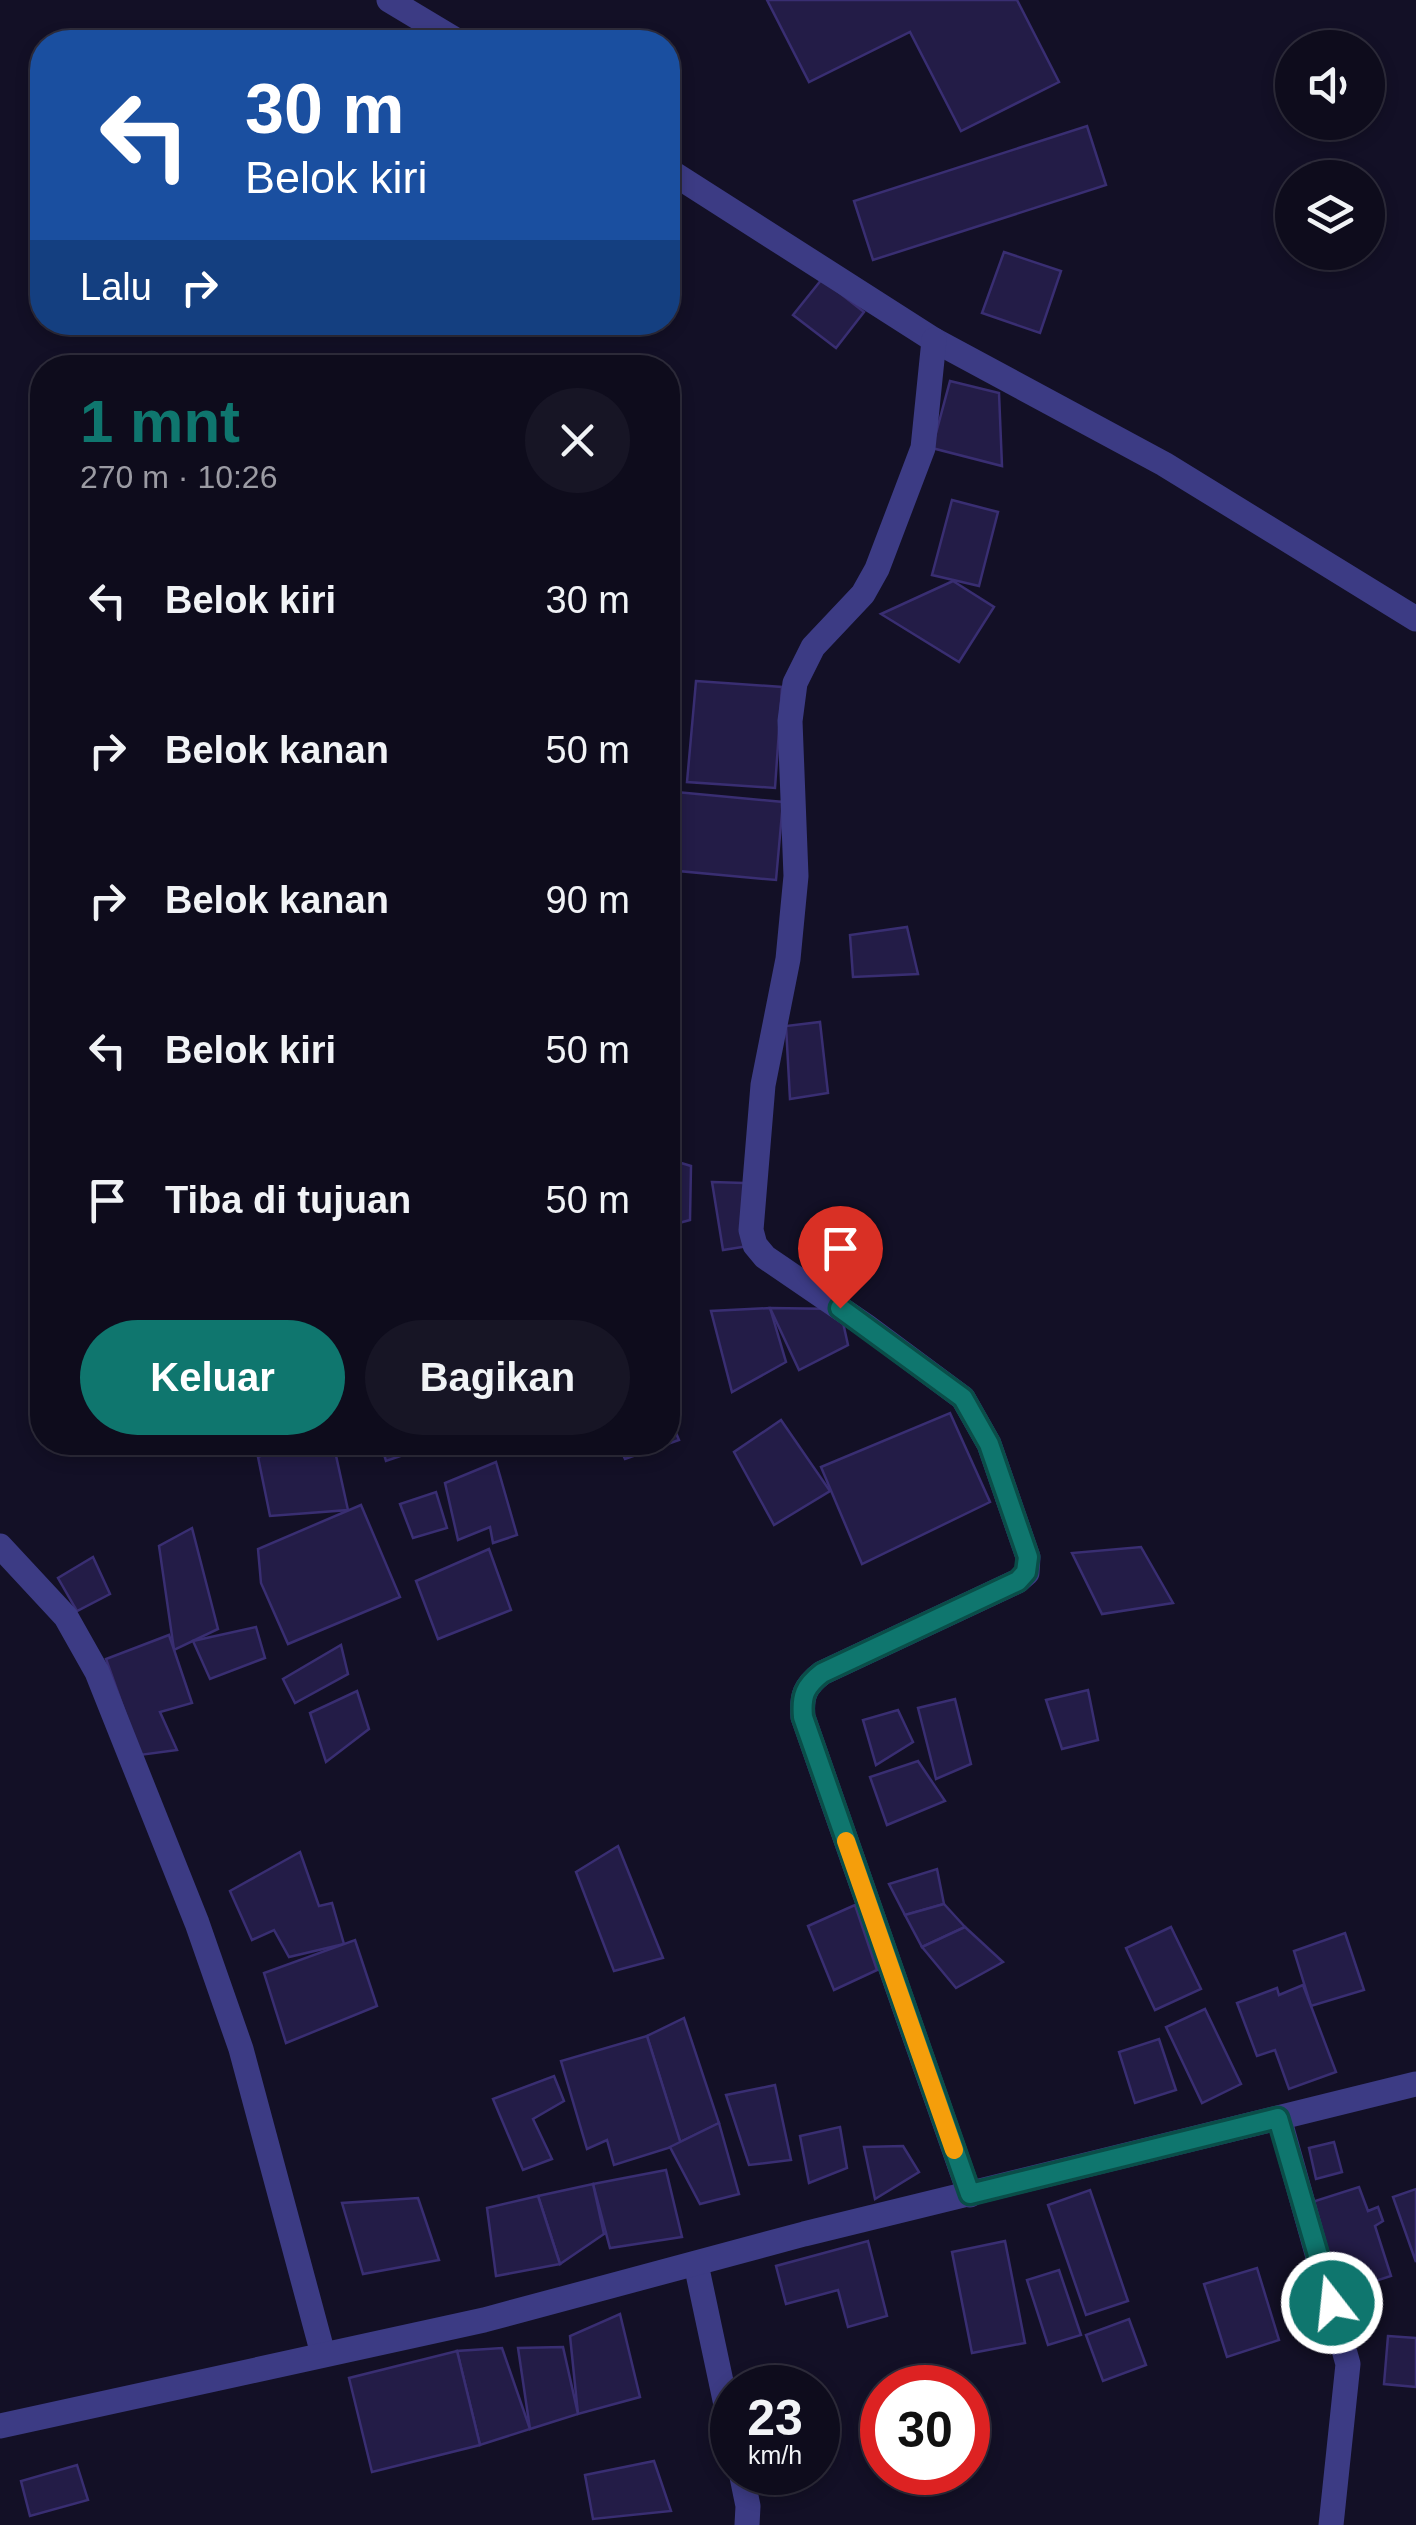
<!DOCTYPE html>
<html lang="id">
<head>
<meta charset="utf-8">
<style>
  body { margin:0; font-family:Arial,sans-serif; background:#171525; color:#f1f3f6; height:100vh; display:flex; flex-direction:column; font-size:38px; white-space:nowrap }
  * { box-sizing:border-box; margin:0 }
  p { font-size:32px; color:#9b9ba3 }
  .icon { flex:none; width:55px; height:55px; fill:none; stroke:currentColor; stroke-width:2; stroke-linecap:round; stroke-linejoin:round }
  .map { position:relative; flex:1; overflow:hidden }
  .details { position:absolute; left:30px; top:355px; width:650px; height:1100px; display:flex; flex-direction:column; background:#0e0c1c; border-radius:40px; box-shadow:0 5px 15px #0003,0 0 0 2px #2e2c3b }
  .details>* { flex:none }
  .guide { position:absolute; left:30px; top:30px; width:650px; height:305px; border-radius:40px; box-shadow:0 5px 15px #0003,0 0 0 2px #2e2c3b; background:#1a4fa0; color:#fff; overflow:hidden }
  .buttons { position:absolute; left:1275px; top:30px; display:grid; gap:20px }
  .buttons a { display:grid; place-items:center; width:110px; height:110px; border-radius:50%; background:#0e0c1c; box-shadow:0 5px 15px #0003,0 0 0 2px #2e2c3b; font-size:50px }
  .speed { position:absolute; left:710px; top:2365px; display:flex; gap:20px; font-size:50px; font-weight:700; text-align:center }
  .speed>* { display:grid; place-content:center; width:130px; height:130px; border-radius:50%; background:#0e0c1c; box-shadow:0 5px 15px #0003,0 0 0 2px #2e2c3b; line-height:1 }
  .speed small { font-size:25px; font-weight:400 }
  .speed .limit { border:15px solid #d22; background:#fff; color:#111 }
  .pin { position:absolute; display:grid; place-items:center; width:85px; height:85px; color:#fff; margin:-102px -42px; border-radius:50% 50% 50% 0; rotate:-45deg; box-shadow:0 0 10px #0007 }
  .pin .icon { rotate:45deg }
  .me { position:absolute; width:110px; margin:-55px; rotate:344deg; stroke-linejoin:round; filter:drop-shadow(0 0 8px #0008) }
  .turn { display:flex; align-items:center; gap:35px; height:210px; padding:0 50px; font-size:45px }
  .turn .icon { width:130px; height:130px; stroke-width:2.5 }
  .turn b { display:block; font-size:70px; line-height:85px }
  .then { display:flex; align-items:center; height:95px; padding:0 50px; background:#0003; gap:20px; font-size:38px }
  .round { display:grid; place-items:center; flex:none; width:105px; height:105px; border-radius:52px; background:#171525 }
  .headline { display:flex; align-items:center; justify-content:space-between; height:170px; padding:0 50px }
  h1 { font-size:60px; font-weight:700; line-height:75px; color:#0f766e }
  .cta { display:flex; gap:20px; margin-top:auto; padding:20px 50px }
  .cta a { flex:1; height:115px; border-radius:60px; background:#0f766e; color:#fff; font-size:40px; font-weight:700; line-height:115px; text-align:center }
  .cta a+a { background:#171525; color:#f1f3f6 }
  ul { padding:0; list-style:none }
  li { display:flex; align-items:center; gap:30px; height:150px; padding:0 50px }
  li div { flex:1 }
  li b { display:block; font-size:38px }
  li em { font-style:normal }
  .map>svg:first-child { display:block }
</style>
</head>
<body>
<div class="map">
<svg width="1416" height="2525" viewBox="0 0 1416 2525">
  <rect width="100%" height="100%" fill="#131026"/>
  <g fill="#231c47" stroke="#392e72" stroke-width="2.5">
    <polygon points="767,0 1017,0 1059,82 961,131 910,32 809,82"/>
    <polygon points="1087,126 1106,185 873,260 854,201"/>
    <polygon points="1004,252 1061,271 1040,333 982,313"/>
    <polygon points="822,279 864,312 836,348 793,315"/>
    <polygon points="950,381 999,393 1002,466 932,448"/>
    <polygon points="952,500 998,512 979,586 932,575"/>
    <polygon points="953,581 994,607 959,662 881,614"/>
    <polygon points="696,681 782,687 775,788 687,782"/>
    <polygon points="676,792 783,802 776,880 668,870"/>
    <polygon points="907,927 918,974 853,977 850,935"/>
    <polygon points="820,1022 828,1093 790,1099 786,1026"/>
    <polygon points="668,1159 691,1166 690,1220 668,1226"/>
    <polygon points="712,1182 744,1183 755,1245 723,1250"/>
    <polygon points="770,1308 786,1362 732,1392 711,1311"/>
    <polygon points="770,1308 840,1309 848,1345 799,1370"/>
    <polygon points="950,1413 990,1502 862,1564 821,1467"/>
    <polygon points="668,1414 679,1440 625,1459 617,1442 668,1442"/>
    <polygon points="781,1420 830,1491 774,1525 734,1452"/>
    <polygon points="294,1442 333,1442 348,1510 270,1516 258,1457"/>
    <polygon points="380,1442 442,1442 386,1461"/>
    <polygon points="496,1462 517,1535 493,1543 490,1527 458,1540 445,1483"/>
    <polygon points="436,1492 447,1528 413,1538 400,1504"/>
    <polygon points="361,1505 400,1597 288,1644 261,1583 258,1549"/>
    <polygon points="192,1528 218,1629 174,1650 159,1546"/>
    <polygon points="1141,1547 1173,1603 1102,1614 1072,1553"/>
    <polygon points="489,1549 511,1610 438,1639 416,1581"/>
    <polygon points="93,1557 110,1594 77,1611 58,1578"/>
    <polygon points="256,1627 265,1658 210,1679 193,1641"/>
    <polygon points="169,1635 192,1703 160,1712 177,1750 140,1755 106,1659"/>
    <polygon points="341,1645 348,1674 295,1703 283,1679"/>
    <polygon points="1088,1690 1098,1740 1062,1749 1046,1700"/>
    <polygon points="357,1691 369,1729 326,1762 310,1713"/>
    <polygon points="955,1699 971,1764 936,1779 918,1708"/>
    <polygon points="898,1710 913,1742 876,1765 863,1720"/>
    <polygon points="918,1761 945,1801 887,1825 870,1777"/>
    <polygon points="618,1846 663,1958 614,1971 576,1872"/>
    <polygon points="300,1852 319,1906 332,1903 344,1944 289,1957 274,1930 252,1940 230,1891"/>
    <polygon points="937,1869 944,1904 905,1915 889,1884"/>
    <polygon points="944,1904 965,1927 922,1947 905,1915"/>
    <polygon points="855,1905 877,1970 834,1990 808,1926"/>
    <polygon points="965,1927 1003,1962 956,1988 922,1947"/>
    <polygon points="1171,1927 1201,1989 1155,2010 1126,1948"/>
    <polygon points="1345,1933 1364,1990 1311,2006 1294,1951"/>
    <polygon points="355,1940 377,2006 286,2043 264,1973"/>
    <polygon points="1303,1985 1336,2072 1289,2089 1275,2050 1257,2056 1237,2003 1277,1988 1279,1995"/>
    <polygon points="1205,2009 1241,2084 1202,2103 1166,2027"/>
    <polygon points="684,2018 719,2123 680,2142 647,2036"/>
    <polygon points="647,2036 681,2144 614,2165 607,2140 587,2149 561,2061"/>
    <polygon points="1159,2039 1176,2090 1135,2103 1119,2052"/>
    <polygon points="554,2076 564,2101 533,2119 552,2159 523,2170 493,2099"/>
    <polygon points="775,2085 791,2160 749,2165 726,2095"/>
    <polygon points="719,2123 739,2194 700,2204 670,2147"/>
    <polygon points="840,2127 847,2168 809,2183 800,2136"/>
    <polygon points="1334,2142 1342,2172 1316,2179 1309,2148"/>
    <polygon points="903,2146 919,2172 875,2199 864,2147"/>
    <polygon points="666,2170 682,2237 610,2248 593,2184"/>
    <polygon points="593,2184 604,2234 560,2264 538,2196"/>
    <polygon points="1359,2187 1368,2211 1378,2207 1383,2221 1375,2226 1391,2276 1341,2292 1312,2202"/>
    <polygon points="1416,2189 1416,2262 1393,2197"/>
    <polygon points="1090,2190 1128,2301 1086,2315 1048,2205"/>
    <polygon points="538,2196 560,2264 496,2276 487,2208"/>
    <polygon points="418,2198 439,2260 363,2274 342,2203"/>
    <polygon points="868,2241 887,2316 848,2327 838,2290 786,2304 776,2266"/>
    <polygon points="1005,2241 1025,2343 972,2353 952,2252"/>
    <polygon points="1257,2268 1279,2340 1227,2357 1204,2284"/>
    <polygon points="1059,2270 1081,2335 1048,2345 1027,2280"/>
    <polygon points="620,2314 640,2397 578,2414 570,2336"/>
    <polygon points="1129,2319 1146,2365 1103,2381 1086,2335"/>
    <polygon points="1388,2336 1416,2338 1416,2387 1384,2384"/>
    <polygon points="563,2347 578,2414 530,2429 518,2348"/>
    <polygon points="502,2348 530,2429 480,2445 457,2351"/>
    <polygon points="457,2351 480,2445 372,2472 349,2378"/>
    <polygon points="654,2461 671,2511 593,2519 585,2475"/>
    <polygon points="77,2465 88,2500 30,2516 21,2481"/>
  </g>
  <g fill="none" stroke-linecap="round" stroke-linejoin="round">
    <g stroke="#3c3b84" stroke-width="25">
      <polyline points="389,0 459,42"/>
      <polyline points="668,170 934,340 1164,464 1416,619"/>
      <path d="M 934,340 L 923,448 L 877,569 L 863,594 L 813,647 L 795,683 L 790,721 L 796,876 L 788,959 L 763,1085 L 751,1230 L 755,1245 L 765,1257 L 866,1326 L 963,1398 L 989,1444 L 1028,1557 L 1027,1573 L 1018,1581 L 822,1673 C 805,1686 801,1696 803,1717 L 970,2195"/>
      <polyline points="0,1546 66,1617 97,1672 197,1923 241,2049 323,2354"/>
      <polyline points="1279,2118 1348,2364 1331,2525"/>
      <polyline points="696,2264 732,2433"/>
      <polyline points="741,2472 748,2506 747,2525"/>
    </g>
    <polyline stroke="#3c3b84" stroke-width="25" points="0,2426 484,2320 804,2234 1416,2084"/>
  </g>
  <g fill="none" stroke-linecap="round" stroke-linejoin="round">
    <g stroke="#0a4d48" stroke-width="25">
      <path id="route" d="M 840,1308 L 963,1398 L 989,1444 L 1028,1557 L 1026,1572 L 1018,1581 L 822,1673 C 805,1686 801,1696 803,1717 L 970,2194 L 1278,2118 L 1332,2303"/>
    </g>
    <use href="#route" stroke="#0f766e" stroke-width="18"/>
    <polyline stroke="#f59e0b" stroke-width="18" points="846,1841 954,2150"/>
  </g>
</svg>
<div class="buttons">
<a><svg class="icon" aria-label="sound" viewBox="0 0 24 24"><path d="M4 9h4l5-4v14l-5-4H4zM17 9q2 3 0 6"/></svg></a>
<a><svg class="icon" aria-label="layers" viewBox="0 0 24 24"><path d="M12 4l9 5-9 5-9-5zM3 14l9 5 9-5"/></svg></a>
</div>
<div class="speed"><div>23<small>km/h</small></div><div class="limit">30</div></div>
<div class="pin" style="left:840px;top:1308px;background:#d93025"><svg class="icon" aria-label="arrive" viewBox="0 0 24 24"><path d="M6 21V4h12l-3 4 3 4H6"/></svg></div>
<svg class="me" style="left:1332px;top:2303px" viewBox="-20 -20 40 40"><circle r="17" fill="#0f766e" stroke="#fff" stroke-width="3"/><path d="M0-11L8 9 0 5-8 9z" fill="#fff"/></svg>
<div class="guide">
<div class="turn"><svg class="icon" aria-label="left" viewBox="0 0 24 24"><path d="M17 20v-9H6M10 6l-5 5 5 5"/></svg><div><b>30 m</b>Belok kiri</div></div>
<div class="then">Lalu<svg class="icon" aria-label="right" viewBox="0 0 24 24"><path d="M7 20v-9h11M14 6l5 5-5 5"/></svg></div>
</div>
<section class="details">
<div class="headline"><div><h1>1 mnt</h1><p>270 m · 10:26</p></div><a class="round"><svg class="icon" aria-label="close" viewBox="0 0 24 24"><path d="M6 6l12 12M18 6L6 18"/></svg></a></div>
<ul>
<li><svg class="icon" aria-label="left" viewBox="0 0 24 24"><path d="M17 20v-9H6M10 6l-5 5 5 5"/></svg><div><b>Belok kiri</b></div><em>30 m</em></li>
<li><svg class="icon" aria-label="right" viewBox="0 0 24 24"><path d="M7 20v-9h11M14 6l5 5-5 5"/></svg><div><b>Belok kanan</b></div><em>50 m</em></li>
<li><svg class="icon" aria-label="right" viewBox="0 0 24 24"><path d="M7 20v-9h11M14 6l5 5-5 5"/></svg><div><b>Belok kanan</b></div><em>90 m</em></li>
<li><svg class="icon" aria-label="left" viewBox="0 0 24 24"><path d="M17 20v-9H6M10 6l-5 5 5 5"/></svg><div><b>Belok kiri</b></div><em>50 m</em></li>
<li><svg class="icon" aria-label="arrive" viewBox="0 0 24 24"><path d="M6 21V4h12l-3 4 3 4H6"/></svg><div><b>Tiba di tujuan</b></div><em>50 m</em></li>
</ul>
<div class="cta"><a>Keluar</a><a>Bagikan</a></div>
</section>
</div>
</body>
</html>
